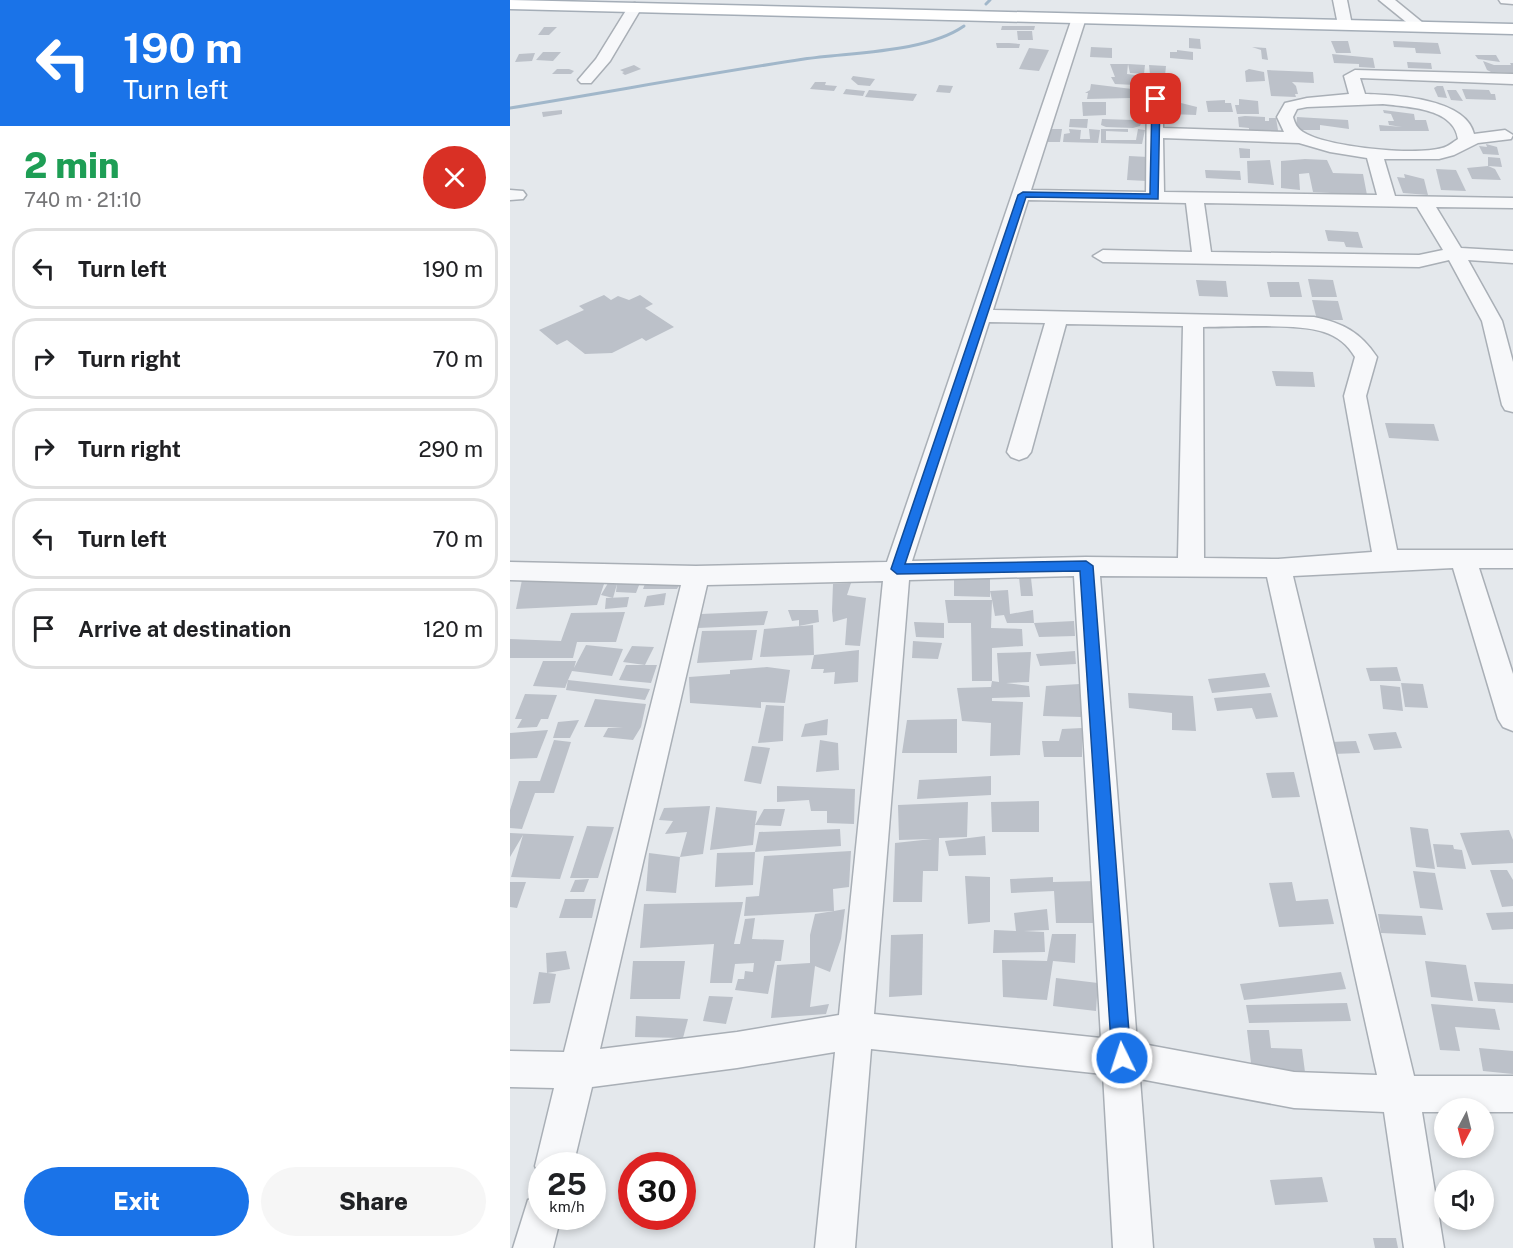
<!DOCTYPE html>
<html lang="en">
<head>
<meta charset="utf-8">
<style>
  body { margin:0; font-family:"Public Sans",sans-serif; background:#f6f6f6; color:#202124; height:100vh; display:flex; flex-direction:column; font-size:22px; white-space:nowrap }
  * { box-sizing:border-box; margin:0 }
  p { font-size:20px; color:#757577 }
  .icon { flex:none; width:33px; height:33px; fill:none; stroke:currentColor; stroke-width:2; stroke-linecap:round; stroke-linejoin:round }
  .map { position:relative; flex:1; overflow:hidden }
  .side { display:flex; flex-direction:column; background:#fff; width:510px }
  .side>* { flex:none }
  .banner { background:#1a73e8; color:#fff; overflow:hidden }
  .needle { width:39px; rotate:187deg }
  .buttons { position:absolute; left:924px; top:1098px; display:grid; gap:12px }
  .buttons a { display:grid; place-items:center; width:60px; height:60px; border-radius:50%; background:#fff; box-shadow:0 3px 9px #0003; font-size:30px }
  .speed { position:absolute; left:18px; top:1152px; display:flex; gap:12px; font-size:30px; font-weight:700; text-align:center }
  .speed>* { display:grid; place-content:center; width:78px; height:78px; border-radius:50%; background:#fff; box-shadow:0 3px 9px #0003; line-height:1 }
  .speed small { font-size:15px; font-weight:400 }
  .speed .limit { border:9px solid #d22; background:#fff; color:#111 }
  .pin { position:absolute; display:grid; place-items:center; width:51px; height:51px; color:#fff; margin:-26px; border-radius:12px; box-shadow:0 3px 9px #0006 }
  .me { position:absolute; width:66px; margin:-33px; rotate:356deg; stroke-linejoin:round; filter:drop-shadow(0 0 4px #0008) }
  .turn { display:flex; align-items:center; gap:21px; height:126px; padding:0 24px; font-size:27px }
  .turn .icon { width:78px; height:78px; stroke-width:2.5 }
  .turn b { display:block; font-size:42px; line-height:51px }
  .round { display:grid; place-items:center; flex:none; width:63px; height:63px; border-radius:32px; background:#f6f6f6 }
  .head { display:flex; align-items:center; justify-content:space-between; height:102px; padding:0 24px }
  h1 { font-size:36px; font-weight:800; line-height:45px; color:#1e9e55 }
  .action { display:flex; gap:12px; margin-top:auto; padding:12px 24px }
  .action a { flex:1; height:69px; border-radius:36px; background:#1a73e8; color:#fff; font-size:24px; font-weight:800; line-height:69px; text-align:center }
  .action a+a { background:#f6f6f6; color:#202124 }
  ul { padding:0; list-style:none }
  li { display:flex; align-items:center; gap:18px; height:81px; margin:0 12px 9px; padding:0 12px; border:3px solid #e0e0e0; border-radius:24px }
  li div { flex:1 }
  li b { display:block; font-size:22px }
  li em { font-style:normal }
  main { display:flex; flex:1; min-height:0 }
  .map>svg:first-child { display:block }
</style>
</head>
<body>
<main>
<section class="side">
<div class="banner">
<div class="turn"><svg class="icon" aria-label="left" viewBox="0 0 24 24"><path d="M17 20v-9H6M10 6l-5 5 5 5"/></svg><div><b>190 m</b>Turn left</div></div>
</div>
<div class="head"><div><h1>2 min</h1><p>740 m · 21:10</p></div><a class="round" style="background:#d93025;color:#fff"><svg class="icon" aria-label="close" viewBox="0 0 24 24"><path d="M6 6l12 12M18 6L6 18"/></svg></a></div>
<ul>
<li><svg class="icon" aria-label="left" viewBox="0 0 24 24"><path d="M17 20v-9H6M10 6l-5 5 5 5"/></svg><div><b>Turn left</b></div><em>190 m</em></li>
<li><svg class="icon" aria-label="right" viewBox="0 0 24 24"><path d="M7 20v-9h11M14 6l5 5-5 5"/></svg><div><b>Turn right</b></div><em>70 m</em></li>
<li><svg class="icon" aria-label="right" viewBox="0 0 24 24"><path d="M7 20v-9h11M14 6l5 5-5 5"/></svg><div><b>Turn right</b></div><em>290 m</em></li>
<li><svg class="icon" aria-label="left" viewBox="0 0 24 24"><path d="M17 20v-9H6M10 6l-5 5 5 5"/></svg><div><b>Turn left</b></div><em>70 m</em></li>
<li><svg class="icon" aria-label="arrive" viewBox="0 0 24 24"><path d="M6 21V4h12l-3 4 3 4H6"/></svg><div><b>Arrive at destination</b></div><em>120 m</em></li>
</ul>
<div class="action"><a>Exit</a><a>Share</a></div>
</section>
<div class="map">
<svg width="1003" height="1248" viewBox="0 0 1003 1248">
  <rect width="100%" height="100%" fill="#e4e8ec"/>
  <g fill="none" stroke-linecap="round" stroke-linejoin="round">
    <g stroke="#a1b7ca" stroke-width="3">
      <polyline points="476,4 480,0"/>
      <path d="M 0,108 C 98,92 196,74 294,59 C 342,52 415,53 454,26"/>
    </g>
  </g>
  <g fill="#bcc1c9">
    <polygon points="492,26 525,26 524,30 491,30"/>
    <polygon points="34,27 47,27 39,35 28,35"/>
    <polygon points="507,31 522,31 523,40 508,40"/>
    <polygon points="679,38 690,39 691,49 679,48"/>
    <polygon points="821,41 838,41 841,53 826,53"/>
    <polygon points="883,41 928,43 931,54 906,53 905,48 884,47"/>
    <polygon points="486,43 499,43 510,44 509,48 487,48"/>
    <polygon points="581,47 602,48 602,58 580,57"/>
    <polygon points="742,47 756,48 758,60 752,59 751,50"/>
    <polygon points="519,48 539,50 529,71 509,69"/>
    <polygon points="667,50 683,52 683,60 660,58 660,52 667,52"/>
    <polygon points="33,52 51,52 43,61 26,60"/>
    <polygon points="25,53 22,61 5,62 9,54"/>
    <polygon points="822,54 863,58 865,68 849,67 849,64 824,63"/>
    <polygon points="965,55 986,55 990,62 968,59"/>
    <polygon points="973,61 984,65 1001,65 1000,63 1003,63 1003,73 981,72 977,70"/>
    <polygon points="897,62 921,63 922,69 898,68"/>
    <polygon points="600,64 618,64 617,74 626,75 628,80 625,85 605,84 601,77 605,77"/>
    <polygon points="618,64 635,65 634,74 620,73"/>
    <polygon points="124,65 131,69 115,75 112,73 114,72 110,70"/>
    <polygon points="639,65 656,66 655,76 640,75"/>
    <polygon points="47,69 59,69 64,71 61,74 42,74"/>
    <polygon points="739,69 754,72 755,81 736,82 735,71"/>
    <polygon points="757,70 803,72 804,83 782,82 786,86 788,94 785,94 786,97 761,96"/>
    <polygon points="343,76 365,79 360,86 348,85 341,79"/>
    <polygon points="305,82 316,82 315,85 327,86 324,91 300,89"/>
    <polygon points="581,84 622,89 622,92 628,92 627,96 621,96 621,98 577,99 578,93 575,93 580,90"/>
    <polygon points="429,85 443,86 440,93 426,92"/>
    <polygon points="927,86 933,86 937,98 928,97 924,88"/>
    <polygon points="336,89 355,91 353,96 333,94"/>
    <polygon points="952,89 979,90 981,94 985,94 986,100 956,99"/>
    <polygon points="359,90 407,94 403,101 355,97"/>
    <polygon points="937,90 946,90 953,101 941,100"/>
    <polygon points="729,99 748,101 749,114 727,114 725,105 729,105"/>
    <polygon points="715,100 715,103 721,103 723,112 698,112 696,101"/>
    <polygon points="572,102 596,102 596,115 573,116"/>
    <polygon points="671,103 687,107 686,115 660,114 661,106 671,106"/>
    <polygon points="52,110 52,114 33,117 32,112"/>
    <polygon points="873,110 904,114 905,120 916,120 919,131 870,131 869,125 892,127 879,125 878,121 884,121 881,114 874,113"/>
    <polygon points="735,116 755,117 755,121 759,121 759,118 766,118 769,136 757,132 739,132 739,128 729,127 728,117"/>
    <polygon points="787,117 838,120 839,129 810,125 810,130 786,130"/>
    <polygon points="560,119 578,119 577,128 559,127"/>
    <polygon points="592,119 624,120 632,121 630,126 623,128 596,127 591,125"/>
    <polygon points="541,129 552,129 550,142 537,142"/>
    <polygon points="559,129 571,130 570,139 580,139 579,129 590,130 588,143 553,142 554,134 560,133"/>
    <polygon points="591,129 618,129 618,132 596,131 596,140 626,140 628,129 635,130 632,144 591,143"/>
    <polygon points="976,144 987,147 989,155 973,154 969,146 977,147"/>
    <polygon points="729,148 740,149 740,158 730,158"/>
    <polygon points="619,156 638,157 637,181 617,180"/>
    <polygon points="978,157 990,158 992,167 978,166 985,169 991,180 962,179 957,168 978,166"/>
    <polygon points="795,159 817,160 823,173 853,174 857,195 803,192 799,173 789,174 790,190 771,188 771,161"/>
    <polygon points="760,160 764,185 738,183 737,161"/>
    <polygon points="926,169 946,170 956,191 931,190"/>
    <polygon points="695,170 730,171 731,180 696,178"/>
    <polygon points="894,174 914,179 918,195 893,193 887,177 895,178"/>
    <polygon points="815,230 848,232 853,248 836,247 834,242 818,241"/>
    <polygon points="798,279 823,280 827,297 802,297"/>
    <polygon points="686,280 716,281 718,297 689,296"/>
    <polygon points="757,282 789,282 792,297 760,297"/>
    <polygon points="94,295 101,300 108,296 119,300 130,295 143,304 135,308 164,327 136,341 132,338 102,353 75,354 57,340 47,345 29,330 74,310 69,306"/>
    <polygon points="802,300 828,301 833,320 807,320"/>
    <polygon points="762,371 803,372 805,387 766,386"/>
    <polygon points="875,423 924,424 929,441 879,438"/>
    <polygon points="509,577 521,578 523,596 511,596"/>
    <polygon points="101,578 131,580 126,593 106,592 107,584 103,598 91,595"/>
    <polygon points="444,578 480,578 480,591 498,590 500,614 523,610 524,623 564,621 565,636 529,637 524,623 497,623 494,615 485,616 482,600 481,628 512,629 513,646 482,648 482,681 462,681 461,623 438,623 435,600 482,600 480,591 480,597 444,596"/>
    <polygon points="12,580 95,581 87,605 6,609"/>
    <polygon points="136,581 171,582 167,589 133,589"/>
    <polygon points="341,583 337,595 356,598 350,646 335,645 337,618 323,622 322,611 323,584"/>
    <polygon points="156,593 154,605 134,607 137,596"/>
    <polygon points="119,597 117,607 95,609 96,598"/>
    <polygon points="278,610 308,610 309,622 289,626 289,620 282,621"/>
    <polygon points="258,611 254,625 188,628 191,614"/>
    <polygon points="115,612 106,642 67,642 63,658 0,658 0,639 51,641 61,613"/>
    <polygon points="404,622 434,623 434,638 406,637"/>
    <polygon points="303,625 304,655 250,657 254,629"/>
    <polygon points="247,630 242,660 187,663 192,631"/>
    <polygon points="403,641 432,643 428,659 402,658"/>
    <polygon points="76,645 113,649 102,676 62,671 58,680 140,689 135,700 56,690 58,680 55,688 23,686 33,661 66,661 64,668"/>
    <polygon points="122,646 144,647 135,665 147,665 141,683 109,680 116,665 135,665 113,662"/>
    <polygon points="349,650 348,682 324,684 325,672 313,673 314,669 301,669 304,655"/>
    <polygon points="565,651 566,664 530,666 526,654"/>
    <polygon points="521,652 519,682 496,683 519,686 520,697 482,698 482,701 513,702 510,755 480,756 481,723 452,721 447,688 481,687 482,681 489,682 487,653"/>
    <polygon points="257,667 280,670 275,703 251,702 251,708 180,703 179,677 220,674 220,670"/>
    <polygon points="887,667 891,681 860,681 856,668"/>
    <polygon points="755,673 760,687 702,693 698,679"/>
    <polygon points="891,683 913,684 918,708 895,707"/>
    <polygon points="570,684 572,717 533,716 536,686"/>
    <polygon points="870,685 890,687 893,711 873,709"/>
    <polygon points="618,693 683,696 686,731 662,730 662,713 619,708"/>
    <polygon points="761,693 768,717 746,719 742,708 707,711 704,698"/>
    <polygon points="15,694 47,695 38,719 31,719 27,727 7,728 12,719 5,719"/>
    <polygon points="85,699 136,704 131,727 123,740 93,737 98,728 113,727 74,727"/>
    <polygon points="256,705 274,706 273,741 248,743"/>
    <polygon points="318,719 317,735 291,737 295,724"/>
    <polygon points="447,719 447,753 392,753 397,720"/>
    <polygon points="69,720 60,738 43,738 48,722"/>
    <polygon points="572,728 572,757 534,757 532,741 549,741 552,729"/>
    <polygon points="38,730 27,758 0,759 0,733"/>
    <polygon points="886,732 892,748 864,750 858,734"/>
    <polygon points="44,740 61,742 44,793 25,793 12,829 0,828 0,810 9,781 30,781"/>
    <polygon points="310,740 328,743 329,770 306,772"/>
    <polygon points="846,741 850,753 823,754 820,742"/>
    <polygon points="242,746 260,748 251,784 234,781"/>
    <polygon points="784,772 790,797 762,798 756,773"/>
    <polygon points="481,776 481,795 407,799 409,780"/>
    <polygon points="267,786 345,789 344,824 317,823 317,811 301,811 299,800 267,802"/>
    <polygon points="529,801 529,832 482,832 481,802"/>
    <polygon points="458,802 457,837 429,838 428,871 413,871 412,902 383,902 385,843 422,839 389,840 388,805"/>
    <polygon points="200,806 193,854 170,857 177,832 155,834 163,821 149,820 154,808"/>
    <polygon points="206,807 247,811 245,825 254,809 275,809 271,826 245,825 243,845 200,850"/>
    <polygon points="77,826 104,827 88,878 60,878"/>
    <polygon points="900,827 918,829 925,869 906,867"/>
    <polygon points="330,829 331,846 245,852 243,885 205,887 207,853 245,852 249,832"/>
    <polygon points="999,830 1003,840 1003,863 962,865 950,833"/>
    <polygon points="0,833 64,836 50,879 1,877 13,835 0,857"/>
    <polygon points="475,836 476,855 439,856 435,841"/>
    <polygon points="923,844 943,845 944,849 952,850 956,869 927,867"/>
    <polygon points="341,851 339,887 323,889 324,911 335,909 331,939 320,972 305,966 300,1007 319,1004 316,1014 261,1018 267,965 300,963 300,935 305,914 324,911 234,916 236,897 249,896 254,856"/>
    <polygon points="139,853 170,857 166,893 136,891"/>
    <polygon points="980,870 997,870 1003,880 1003,906 992,907"/>
    <polygon points="903,871 925,873 933,910 910,908"/>
    <polygon points="455,876 480,877 480,922 458,924"/>
    <polygon points="543,877 543,882 587,881 585,923 546,923 544,891 501,893 500,879"/>
    <polygon points="79,879 74,892 60,892 65,880"/>
    <polygon points="0,882 16,882 7,908 0,907"/>
    <polygon points="782,882 786,901 818,899 824,924 769,927 759,883"/>
    <polygon points="55,899 86,899 82,918 49,918"/>
    <polygon points="233,902 224,944 230,944 235,919 245,918 242,939 274,940 271,961 265,961 258,994 225,990 228,979 234,979 235,971 243,972 244,963 225,964 222,983 200,983 204,944 130,948 134,904"/>
    <polygon points="537,909 539,930 514,931 534,932 535,952 483,953 484,930 506,931 504,913"/>
    <polygon points="1003,912 1003,929 982,930 976,913"/>
    <polygon points="868,914 912,916 916,935 871,933"/>
    <polygon points="413,934 412,995 379,997 381,935"/>
    <polygon points="542,934 566,934 565,963 543,961 537,1000 493,997 492,960 537,961"/>
    <polygon points="56,951 60,969 37,973 36,953"/>
    <polygon points="123,961 175,961 170,999 120,999"/>
    <polygon points="915,961 956,965 963,1001 921,997"/>
    <polygon points="29,972 46,974 40,1003 23,1004"/>
    <polygon points="831,972 836,989 734,1000 730,984"/>
    <polygon points="546,978 588,983 586,1011 543,1006"/>
    <polygon points="964,982 1003,984 1003,1003 968,1001"/>
    <polygon points="199,996 223,997 216,1024 193,1021"/>
    <polygon points="837,1003 841,1021 739,1023 736,1005"/>
    <polygon points="921,1004 985,1009 990,1030 945,1027 950,1051 930,1050"/>
    <polygon points="126,1016 178,1019 173,1038 125,1037"/>
    <polygon points="737,1030 759,1030 761,1048 792,1049 795,1072 742,1071"/>
    <polygon points="969,1048 1003,1051 1003,1074 973,1071"/>
    <polygon points="812,1177 818,1202 765,1205 760,1180"/>
    <polygon points="863,1238 886,1238 888,1248 865,1248"/>
  </g>
  <g fill="none" stroke-linecap="round" stroke-linejoin="round">
    <g stroke="#a9afb6" stroke-width="3">
      <g id="minor">
        <polygon points="823,0 837,0 842,25 840,28 830,28 828,25"/>
        <polygon points="869,0 885,0 918,27 916,30 906,30"/>
        <polygon points="989,0 1003,0 1003,4 991,3"/>
        <polygon points="125,3 132,7 100,61 81,83 71,83 68,80 86,59 120,4"/>
        <path d="M 569,14 L 576,18 L 521,190 L 636,192 L 637,82 L 645,77 L 653,82 L 653,128 L 774,132 L 767,117 L 775,103 L 797,98 L 839,94 L 834,76 L 845,70 L 1003,74 L 1003,84 L 850,78 L 855,94 C 884,95 956,98 964,134 L 995,130 L 1003,135 L 1001,139 L 968,143 L 944,155 L 929,159 L 874,159 L 885,196 L 1003,198 L 1003,208 L 926,207 L 951,248 L 1003,251 L 1003,263 L 958,260 L 992,321 L 1003,362 L 1003,412 L 995,410 L 992,405 L 972,321 L 939,260 L 909,267 L 593,262 L 583,256 L 593,250 L 682,252 L 676,203 L 518,200 L 483,310 L 804,317 C 833,323 850,332 867,357 L 856,396 L 887,550 L 1003,550 L 1003,568 L 969,568 L 1003,674 L 1003,731 L 993,727 L 988,719 L 943,568 L 783,576 L 904,1076 L 1003,1076 L 1003,1112 L 974,1112 L 974,1108 L 934,1108 L 934,1112 L 912,1112 L 934,1248 L 894,1248 L 874,1112 L 784,1108 L 630,1079 L 643,1248 L 603,1248 L 593,1074 L 361,1049 L 345,1248 L 305,1248 L 325,1052 L 227,1068 L 82,1087 L 63,1166 L 32,1166 L 32,1180 L 25,1166 L 44,1088 L 0,1087 L 0,1051 L 54,1052 L 171,585 L 0,580 L 0,562 L 186,566 L 377,562 L 562,18 ZM 873,104 C 898,107 944,108 948,139 C 943,142 938,147 932,148 C 905,156 816,147 793,132 C 787,128 785,124 783,117 L 787,109 L 797,107 ZM 653,138 L 789,143 L 820,152 L 857,158 L 867,195 L 654,192 ZM 694,203 L 907,207 L 933,250 L 909,255 L 701,252 ZM 479,322 L 535,323 L 497,452 L 501,457 L 509,460 L 517,457 L 521,452 L 556,324 L 673,326 L 668,558 L 576,557 L 402,561 ZM 693,327 C 723,327 788,323 814,332 C 827,336 838,345 845,357 L 834,396 L 862,552 L 768,559 L 694,558 ZM 564,576 L 591,1038 L 364,1014 L 399,580 ZM 590,576 L 757,577 L 867,1075 L 784,1072 L 627,1043 ZM 373,581 L 329,1015 L 227,1032 L 90,1049 L 197,585 Z"/>
        <polygon points="0,190 13,191 16,195 13,199 0,200"/>
        <polygon points="32,1194 32,1216 51,1216 43,1248 3,1248 18,1200"/>
      </g>
    </g>
    <g stroke="#a4adb7" stroke-width="3">
      <polygon id="major" points="0,0 1003,24 1003,34 0,9"/>
    </g>
    <use href="#minor" fill="#f7f8fa" fill-rule="evenodd"/>
    <use href="#major" fill="#fff" fill-rule="evenodd"/>
  </g>
  <polygon fill="#1a73e8" stroke="#114b97" stroke-width="1.5" points="646,97 650,99 648,199 516,197 395,564 576,561 583,566 621,1058 618,1064 612,1067 605,1064 602,1058 570,571 387,574 381,569 508,195 513,192 640,194 642,99"/>
</svg>
<div class="buttons">
<a><svg class="needle" viewBox="-14 -14 28 28"><path d="M0-13l5 13h-10z" fill="#e53935"/><path d="M0 13l5-13h-10z" fill="#757577"/></svg></a>
<a><svg class="icon" aria-label="sound" viewBox="0 0 24 24"><path d="M4 9h4l5-4v14l-5-4H4zM17 9q2 3 0 6"/></svg></a>
</div>
<div class="speed"><div>25<small>km/h</small></div><div class="limit">30</div></div>
<div class="pin" style="left:646px;top:99px;background:#d93025"><svg class="icon" aria-label="arrive" viewBox="0 0 24 24"><path d="M6 21V4h12l-3 4 3 4H6"/></svg></div>
<svg class="me" style="left:612px;top:1058px" viewBox="-20 -20 40 40"><circle r="17" fill="#1a73e8" stroke="#fff" stroke-width="3"/><path d="M0-11L8 9 0 5-8 9z" fill="#fff"/></svg>
</div>
</main>
</body>
</html>
